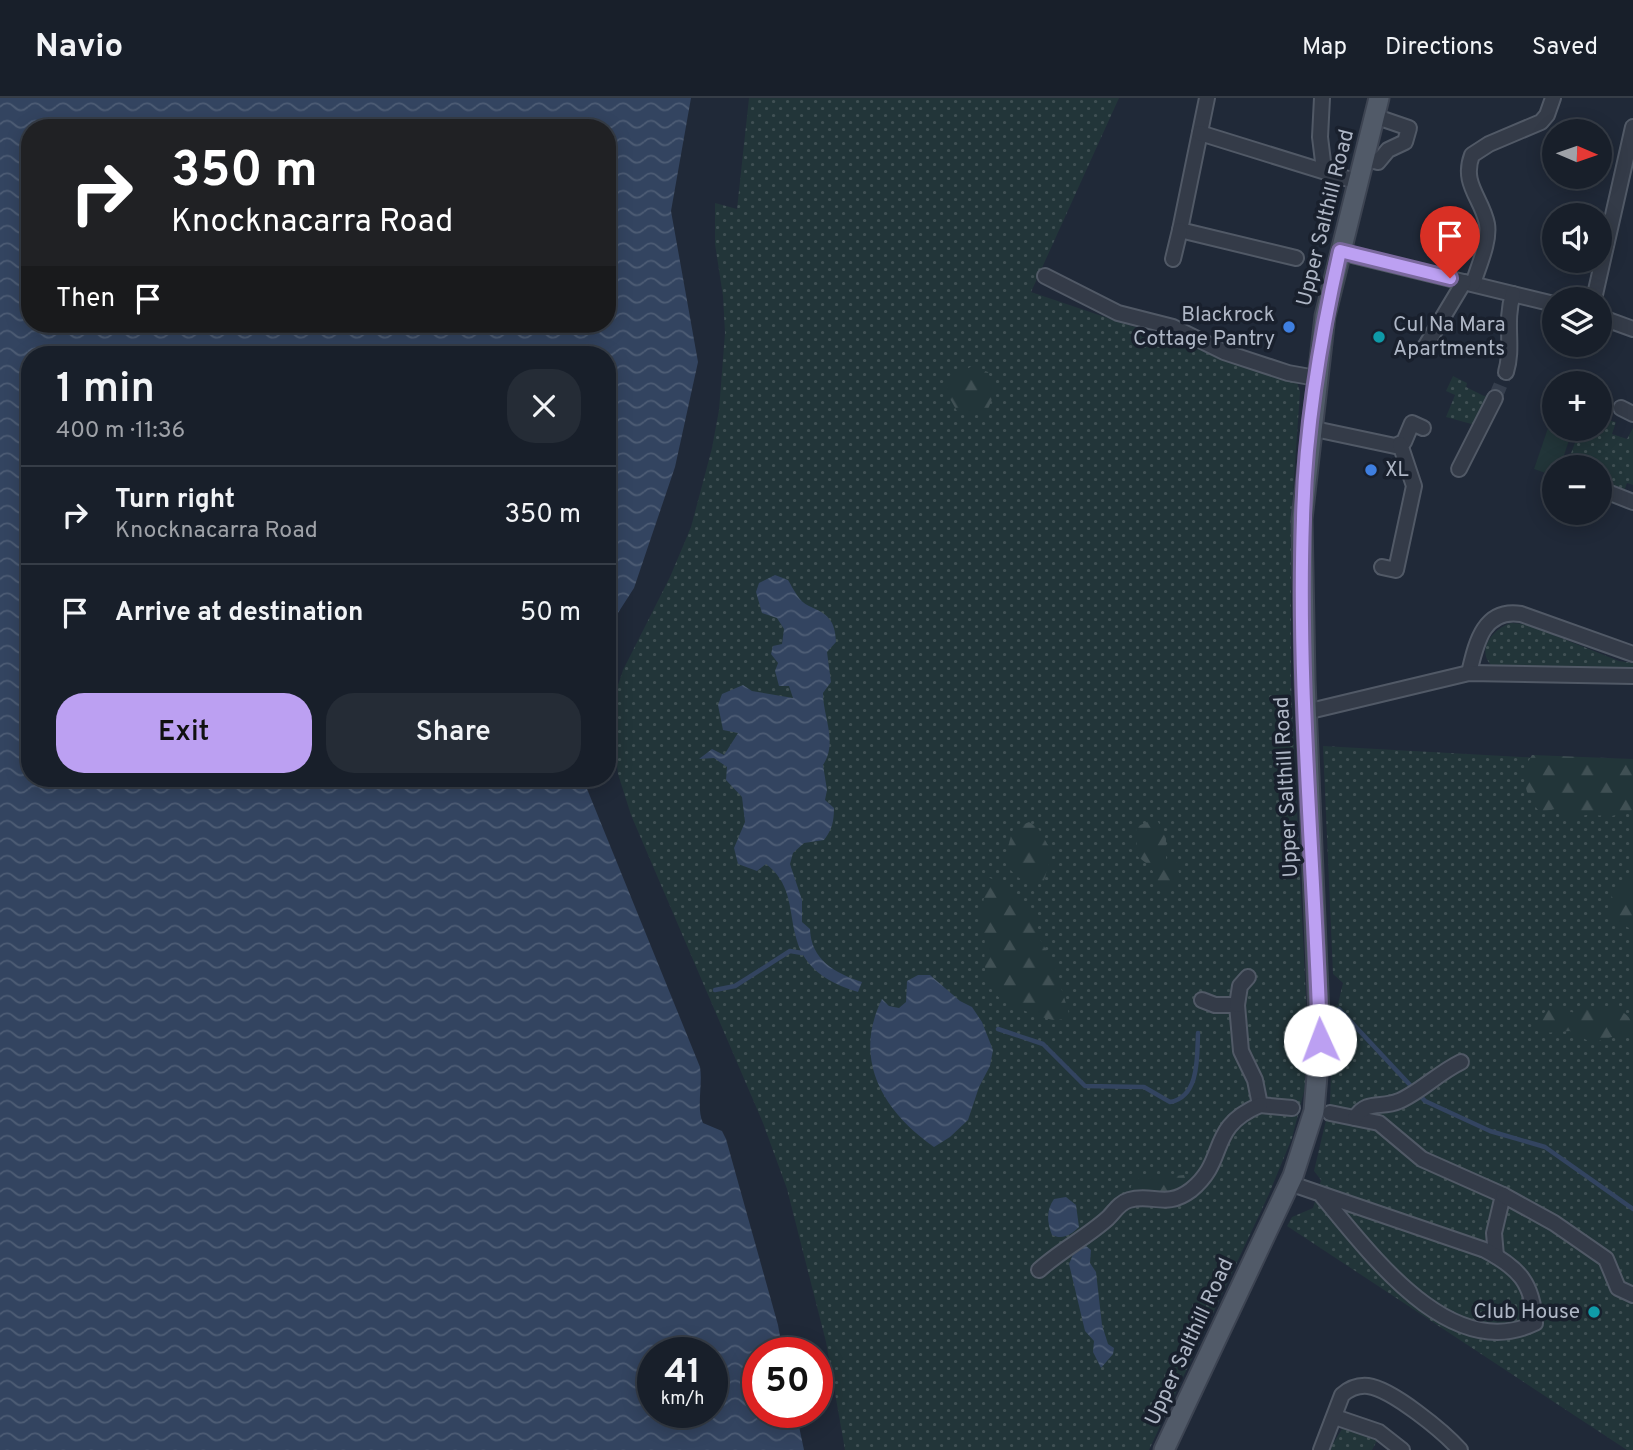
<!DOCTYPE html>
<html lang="en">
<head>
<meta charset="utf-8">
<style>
  body { margin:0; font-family:Overpass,sans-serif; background:#252c36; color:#f1f3f6; height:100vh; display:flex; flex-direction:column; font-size:26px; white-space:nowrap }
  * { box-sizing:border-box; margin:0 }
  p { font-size:23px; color:#9fa2a8 }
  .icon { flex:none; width:38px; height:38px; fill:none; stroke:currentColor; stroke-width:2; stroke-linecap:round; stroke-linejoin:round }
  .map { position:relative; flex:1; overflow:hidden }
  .sheet { position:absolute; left:21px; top:248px; width:595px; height:441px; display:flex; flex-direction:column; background:#181f2a; border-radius:28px; box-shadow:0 4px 18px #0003,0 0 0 2px #363d47 }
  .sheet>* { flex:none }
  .hud { position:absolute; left:21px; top:21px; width:595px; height:214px; border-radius:28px; box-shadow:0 4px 18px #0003,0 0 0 2px #363d47; background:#202124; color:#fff; overflow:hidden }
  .needle { width:46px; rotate:92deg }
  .controls { position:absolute; left:1542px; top:21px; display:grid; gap:14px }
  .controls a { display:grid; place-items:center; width:70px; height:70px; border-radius:50%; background:#181f2a; box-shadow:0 4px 18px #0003,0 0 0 2px #363d47; font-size:35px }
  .speed { position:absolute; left:637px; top:1239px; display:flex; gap:14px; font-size:35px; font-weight:700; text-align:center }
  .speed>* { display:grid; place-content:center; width:91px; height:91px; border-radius:50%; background:#181f2a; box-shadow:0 4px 18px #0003,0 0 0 2px #363d47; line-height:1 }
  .speed small { font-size:18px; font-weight:400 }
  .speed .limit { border:10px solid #d22; background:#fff; color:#111 }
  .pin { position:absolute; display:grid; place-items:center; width:60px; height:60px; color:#fff; margin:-72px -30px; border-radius:50% 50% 50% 0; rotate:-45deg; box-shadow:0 0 7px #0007 }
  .pin .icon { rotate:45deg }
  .me { position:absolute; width:77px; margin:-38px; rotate:358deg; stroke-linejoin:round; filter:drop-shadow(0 0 5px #0008) }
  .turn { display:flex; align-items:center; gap:24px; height:147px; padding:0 35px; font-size:32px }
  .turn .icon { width:91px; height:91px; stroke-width:2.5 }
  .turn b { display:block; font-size:49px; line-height:60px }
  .then { display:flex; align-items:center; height:66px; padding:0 35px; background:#0003; gap:14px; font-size:26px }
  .round { display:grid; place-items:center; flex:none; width:74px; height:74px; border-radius:28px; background:#252c36 }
  .summary { display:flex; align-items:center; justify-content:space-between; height:119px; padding:0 35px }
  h1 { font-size:42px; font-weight:600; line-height:52px }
  .button { display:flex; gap:14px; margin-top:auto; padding:14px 35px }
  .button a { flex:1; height:80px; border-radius:28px; background:#bca0f2; color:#111; font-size:28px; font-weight:600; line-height:80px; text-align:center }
  .button a+a { background:#252c36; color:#f1f3f6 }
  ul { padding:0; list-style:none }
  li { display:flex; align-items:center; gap:21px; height:98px; padding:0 35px; border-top:2px solid #363d47 }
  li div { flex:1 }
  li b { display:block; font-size:26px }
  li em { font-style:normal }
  header { display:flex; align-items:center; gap:42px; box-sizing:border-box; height:98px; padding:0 35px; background:#181f2a; border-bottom:2px solid #363d47 }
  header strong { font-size:33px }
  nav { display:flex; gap:38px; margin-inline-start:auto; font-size:24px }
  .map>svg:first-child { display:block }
</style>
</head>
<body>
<header>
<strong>Navio</strong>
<nav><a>Map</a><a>Directions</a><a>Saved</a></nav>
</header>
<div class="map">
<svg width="1633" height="1352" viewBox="0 0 1633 1352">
  <defs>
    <pattern id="grass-dots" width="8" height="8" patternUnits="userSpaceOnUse" patternTransform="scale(1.75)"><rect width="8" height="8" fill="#223539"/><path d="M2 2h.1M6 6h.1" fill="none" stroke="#405054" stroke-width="1.8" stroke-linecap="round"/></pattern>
    <pattern id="forest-firs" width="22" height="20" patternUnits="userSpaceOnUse" patternTransform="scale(1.75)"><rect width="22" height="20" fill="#223539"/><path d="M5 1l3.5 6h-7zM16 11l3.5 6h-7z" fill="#405054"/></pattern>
    <pattern id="water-waves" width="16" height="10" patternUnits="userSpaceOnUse" patternTransform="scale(1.75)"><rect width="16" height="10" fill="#334460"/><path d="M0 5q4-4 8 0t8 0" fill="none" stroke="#4e5d75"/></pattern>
  </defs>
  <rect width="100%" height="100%" fill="#202938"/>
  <g fill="url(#grass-dots)">
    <polygon points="749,0 1119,0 1031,194 1297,284 1300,294 1291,424 1291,586 1307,921 1305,990 1292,1040 1269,1096 1149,1352 845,1352 826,1244 787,1091 763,1025 631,717 618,676 614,639 614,599 623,572 670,479 691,429 712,350 719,312 725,235 723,198 715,146 715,105 737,111"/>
    <polygon points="1453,278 1467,285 1466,289 1484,298 1489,297 1475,327 1446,319 1455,297 1446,293"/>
    <polygon points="1600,320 1616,324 1612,336 1627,341 1633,330 1633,387 1627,385 1623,396 1605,388 1610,375 1589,368 1566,369 1580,331 1600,331"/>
    <path d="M 1511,525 L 1526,526 L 1619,563 L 1633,565 L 1633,572 L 1492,568 C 1475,552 1494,530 1511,525 Z"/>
    <polygon points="1323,648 1633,665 1633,1352 1627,1352 1287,1128 1292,1119 1313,1110 1321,1082 1314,1073 1330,1005 1333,909 1338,906 1343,885 1333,876"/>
    <polygon points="1354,1329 1379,1339 1372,1352 1329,1352 1342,1331"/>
  </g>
  <g fill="url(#forest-firs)">
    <polygon points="972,268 988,274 995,293 987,314 957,313 945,292 957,277"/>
    <path d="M 1532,657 L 1633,661 L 1633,712 L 1612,718 L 1586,717 L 1572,721 L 1560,710 L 1540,714 C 1524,696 1519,678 1532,657 Z"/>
    <polygon points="1156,720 1166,739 1166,761 1175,759 1181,783 1171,791 1162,791 1150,768 1137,758 1136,729"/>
    <path d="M 1029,724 L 1038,730 L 1052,754 L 1044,783 C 1025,789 1014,778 1004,763 L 1013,731 Z"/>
    <path d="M 988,779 L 1001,785 L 1039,822 L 1036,834 L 1054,866 L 1070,919 C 1056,925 1047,921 1033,916 C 985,899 983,887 985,838 L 978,831 Z"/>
    <polygon points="1621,786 1633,786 1633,832 1619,825 1607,814 1612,797"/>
    <path d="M 1602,908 C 1620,913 1632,913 1632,933 L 1592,945 L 1570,933 L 1544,935 L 1536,924 C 1548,906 1558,910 1575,915 L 1588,909 Z"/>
    <polygon points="1167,1073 1175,1078 1184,1077 1188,1089 1177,1097 1133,1095 1130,1092 1134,1079 1146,1082"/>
  </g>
  <polygon fill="#223539" points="1551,321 1554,322 1554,331 1573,331 1560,369 1554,369 1554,378 1534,371"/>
  <g fill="url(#water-waves)" fill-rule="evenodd">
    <path d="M 0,0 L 691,0 L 671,113 L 698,264 L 675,369 L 634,490 L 607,532 L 607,257 L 30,257 L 30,681 L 583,681 L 700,969 C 703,986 696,1011 703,1025 L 722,1033 L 726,1041 L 778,1227 L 783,1255 L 758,1255 L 758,1314 L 796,1314 L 804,1352 L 0,1352 ZM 30,30 L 607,30 L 607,226 L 30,226 ZM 653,1255 L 712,1255 L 712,1314 L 653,1314 Z"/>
    <path d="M 775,477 L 788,482 C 793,490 799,504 809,508 C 827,516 835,521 836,544 L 827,554 L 831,584 L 823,595 C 823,619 838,644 823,667 L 827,692 L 825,702 L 834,710 C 834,723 832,732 824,742 L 804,745 L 793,755 L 790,766 L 802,802 L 802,824 L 810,831 C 811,862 835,875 862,884 L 858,894 C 763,865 814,802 766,766 L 757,773 L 738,766 L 734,750 L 745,724 L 742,699 L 726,682 L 727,669 L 714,660 L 699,661 L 712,651 L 724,657 L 738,635 L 723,632 L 718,607 L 722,596 L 743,587 L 752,593 L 793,600 L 789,588 L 779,588 L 775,573 L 778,565 L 771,556 L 773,548 L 782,546 L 784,531 L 777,520 L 762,515 L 756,494 L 759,485 Z"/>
    <path d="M 918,877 L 930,877 L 960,903 L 972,909 L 982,924 L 993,952 L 990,968 L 979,989 L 968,1022 L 950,1039 L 934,1049 C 883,1013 852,962 882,901 L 889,908 L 899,910 L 906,904 L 907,883 Z"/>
    <path d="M 1066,1099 L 1076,1107 L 1079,1129 C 1071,1137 1062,1142 1052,1137 C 1047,1125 1046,1112 1054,1101 Z"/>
    <polygon points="1086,1148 1091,1152 1090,1165 1096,1174 1102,1227 1108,1246 1114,1250 1113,1256 1101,1270 1093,1254 1094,1243 1085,1233 1069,1166 1074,1154"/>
  </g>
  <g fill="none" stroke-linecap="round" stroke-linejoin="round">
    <g stroke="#334460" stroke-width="4.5">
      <polyline points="715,892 735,888 790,853 802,855"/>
      <polyline points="1339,911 1425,1003 1490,1033 1545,1049 1633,1111"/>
      <path d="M 998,931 L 1043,946 L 1085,988 L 1144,989 L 1170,1004 C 1200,999 1197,957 1198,935"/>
    </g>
    <polyline stroke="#353e4d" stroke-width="14" stroke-dasharray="14 7" stroke-linecap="butt" points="1495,300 1506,274"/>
    <g stroke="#515966" stroke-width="18">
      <g id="minor">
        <polyline points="1207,0 1180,132 1296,160"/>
        <polyline points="1322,0 1320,39 1324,72"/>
        <polyline points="1200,35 1358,84"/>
        <polyline points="1364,60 1378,64 1388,52 1405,44 1409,30 1374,18"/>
        <polyline points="1340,154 1554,206"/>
        <polyline points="1173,161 1180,132"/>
        <polyline points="1045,178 1118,215 1173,229 1224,254 1288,275 1316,280"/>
        <path d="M 1473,186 C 1478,169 1490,144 1487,126 C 1482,100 1461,86 1472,57 L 1489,46 L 1541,24 L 1547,17 L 1553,0"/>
        <polyline points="1594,201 1633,29"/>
        <polyline points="1600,219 1633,231"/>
        <polyline points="1425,249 1464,184"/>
        <path d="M 1506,274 C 1514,248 1504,226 1513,196"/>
        <polyline points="1621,310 1633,316"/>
        <polyline points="1310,330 1395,348 1404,344 1412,325 1423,330"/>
        <polyline points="1459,371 1495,300"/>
        <polyline points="1600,391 1633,404"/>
        <polyline points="1382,469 1396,472 1414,388 1400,346"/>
        <path d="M 1469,575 C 1476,546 1483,510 1521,516 L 1633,556"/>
        <polyline points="1306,614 1469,575 1633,578"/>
        <polyline points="1202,902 1215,907 1237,907 1241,953 1255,982 1260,1007 1292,1010"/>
        <polyline points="1237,907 1240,888 1248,879"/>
        <polyline points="1330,1015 1379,1025 1422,1061 1503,1097 1494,1135 1496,1158"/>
        <path d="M 1355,1020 C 1367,1001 1381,1011 1399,1003 C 1419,995 1438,975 1461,964"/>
        <path d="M 1289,1085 L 1485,1152 C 1519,1170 1533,1185 1535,1225 C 1450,1266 1370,1155 1322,1098"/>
        <polyline points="1503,1097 1554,1125 1606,1161 1618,1190 1633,1197"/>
        <path d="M 1039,1172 C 1061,1152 1087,1139 1108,1120 C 1115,1113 1119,1105 1129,1102 C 1152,1095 1166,1111 1191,1092 C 1229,1061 1206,1030 1260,1007"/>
        <polyline points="1335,1319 1379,1334 1402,1352"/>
        <path d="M 1321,1352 L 1342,1297 C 1350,1290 1358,1287 1368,1288 C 1392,1291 1444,1334 1460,1352"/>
      </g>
    </g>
    <g stroke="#3d4452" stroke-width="23">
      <polyline id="major" points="1164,1352 1293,1078 1314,1013 1320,942 1305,582 1302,421 1325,218 1379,0"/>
    </g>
    <use href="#minor" stroke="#343b48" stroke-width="14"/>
    <use href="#major" stroke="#515a68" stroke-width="19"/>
  </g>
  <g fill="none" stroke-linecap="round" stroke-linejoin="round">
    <g stroke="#7a689d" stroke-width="18">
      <path id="route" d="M 1320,942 C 1315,769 1297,595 1303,421 C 1305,331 1320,241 1340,153 L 1450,180"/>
    </g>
    <use href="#route" stroke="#bca0f2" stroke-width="12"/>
  </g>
  <g fill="#3f7fe0" stroke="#19202d" stroke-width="2.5">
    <circle cx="1289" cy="229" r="7"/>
    <circle cx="1371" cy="372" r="7"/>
  </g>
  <g fill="#0f9aa8" stroke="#19202d" stroke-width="2.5">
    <circle cx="1379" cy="239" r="7"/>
    <circle cx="1594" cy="1214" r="7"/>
  </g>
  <g text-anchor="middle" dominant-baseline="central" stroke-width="7" stroke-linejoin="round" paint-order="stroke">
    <g font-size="21" fill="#aeb6c5" stroke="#19202d">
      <text transform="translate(1326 120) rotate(-76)">Upper Salthill Road</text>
      <text transform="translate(1287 689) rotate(-93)">Upper Salthill Road</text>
      <text transform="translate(1190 1244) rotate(-65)">Upper Salthill Road</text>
    </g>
    <g font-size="21" fill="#aeb6c5" stroke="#19202d" text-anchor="end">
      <text x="1275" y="217">Blackrock<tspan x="1275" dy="24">Cottage Pantry</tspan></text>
      <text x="1393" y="227" text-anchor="start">Cul Na Mara<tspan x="1393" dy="24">Apartments</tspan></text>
      <text x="1385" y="372" text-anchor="start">XL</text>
      <text x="1580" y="1214">Club House</text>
    </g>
  </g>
</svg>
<div class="controls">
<a><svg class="needle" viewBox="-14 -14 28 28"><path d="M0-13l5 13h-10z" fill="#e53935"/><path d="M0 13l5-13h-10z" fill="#9fa2a8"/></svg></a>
<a><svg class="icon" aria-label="sound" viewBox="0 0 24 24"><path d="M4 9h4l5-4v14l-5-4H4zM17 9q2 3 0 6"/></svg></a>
<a><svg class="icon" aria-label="layers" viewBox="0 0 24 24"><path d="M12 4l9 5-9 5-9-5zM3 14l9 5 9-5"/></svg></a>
<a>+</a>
<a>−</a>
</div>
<div class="speed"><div>41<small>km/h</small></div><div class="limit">50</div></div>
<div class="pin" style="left:1450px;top:180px;background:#d93025"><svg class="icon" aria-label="arrive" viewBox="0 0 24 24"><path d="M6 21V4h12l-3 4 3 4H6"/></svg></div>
<svg class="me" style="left:1320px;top:942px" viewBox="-20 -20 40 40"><circle r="19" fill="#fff"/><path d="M0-13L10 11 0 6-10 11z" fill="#bca0f2"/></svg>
<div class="hud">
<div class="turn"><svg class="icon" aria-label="right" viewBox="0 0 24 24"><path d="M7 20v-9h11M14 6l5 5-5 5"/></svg><div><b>350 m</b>Knocknacarra Road</div></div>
<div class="then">Then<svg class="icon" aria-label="arrive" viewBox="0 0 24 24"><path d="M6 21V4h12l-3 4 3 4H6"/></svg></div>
</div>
<section class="sheet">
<div class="summary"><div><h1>1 min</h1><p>400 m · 11:36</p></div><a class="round"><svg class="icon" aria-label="close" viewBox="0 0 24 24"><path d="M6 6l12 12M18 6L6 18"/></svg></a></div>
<ul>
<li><svg class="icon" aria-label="right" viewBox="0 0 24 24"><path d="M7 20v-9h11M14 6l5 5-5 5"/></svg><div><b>Turn right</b><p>Knocknacarra Road</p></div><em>350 m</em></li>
<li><svg class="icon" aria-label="arrive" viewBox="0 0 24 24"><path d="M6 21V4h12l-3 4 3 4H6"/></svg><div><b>Arrive at destination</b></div><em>50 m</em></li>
</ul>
<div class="button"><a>Exit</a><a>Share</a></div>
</section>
</div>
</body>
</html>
